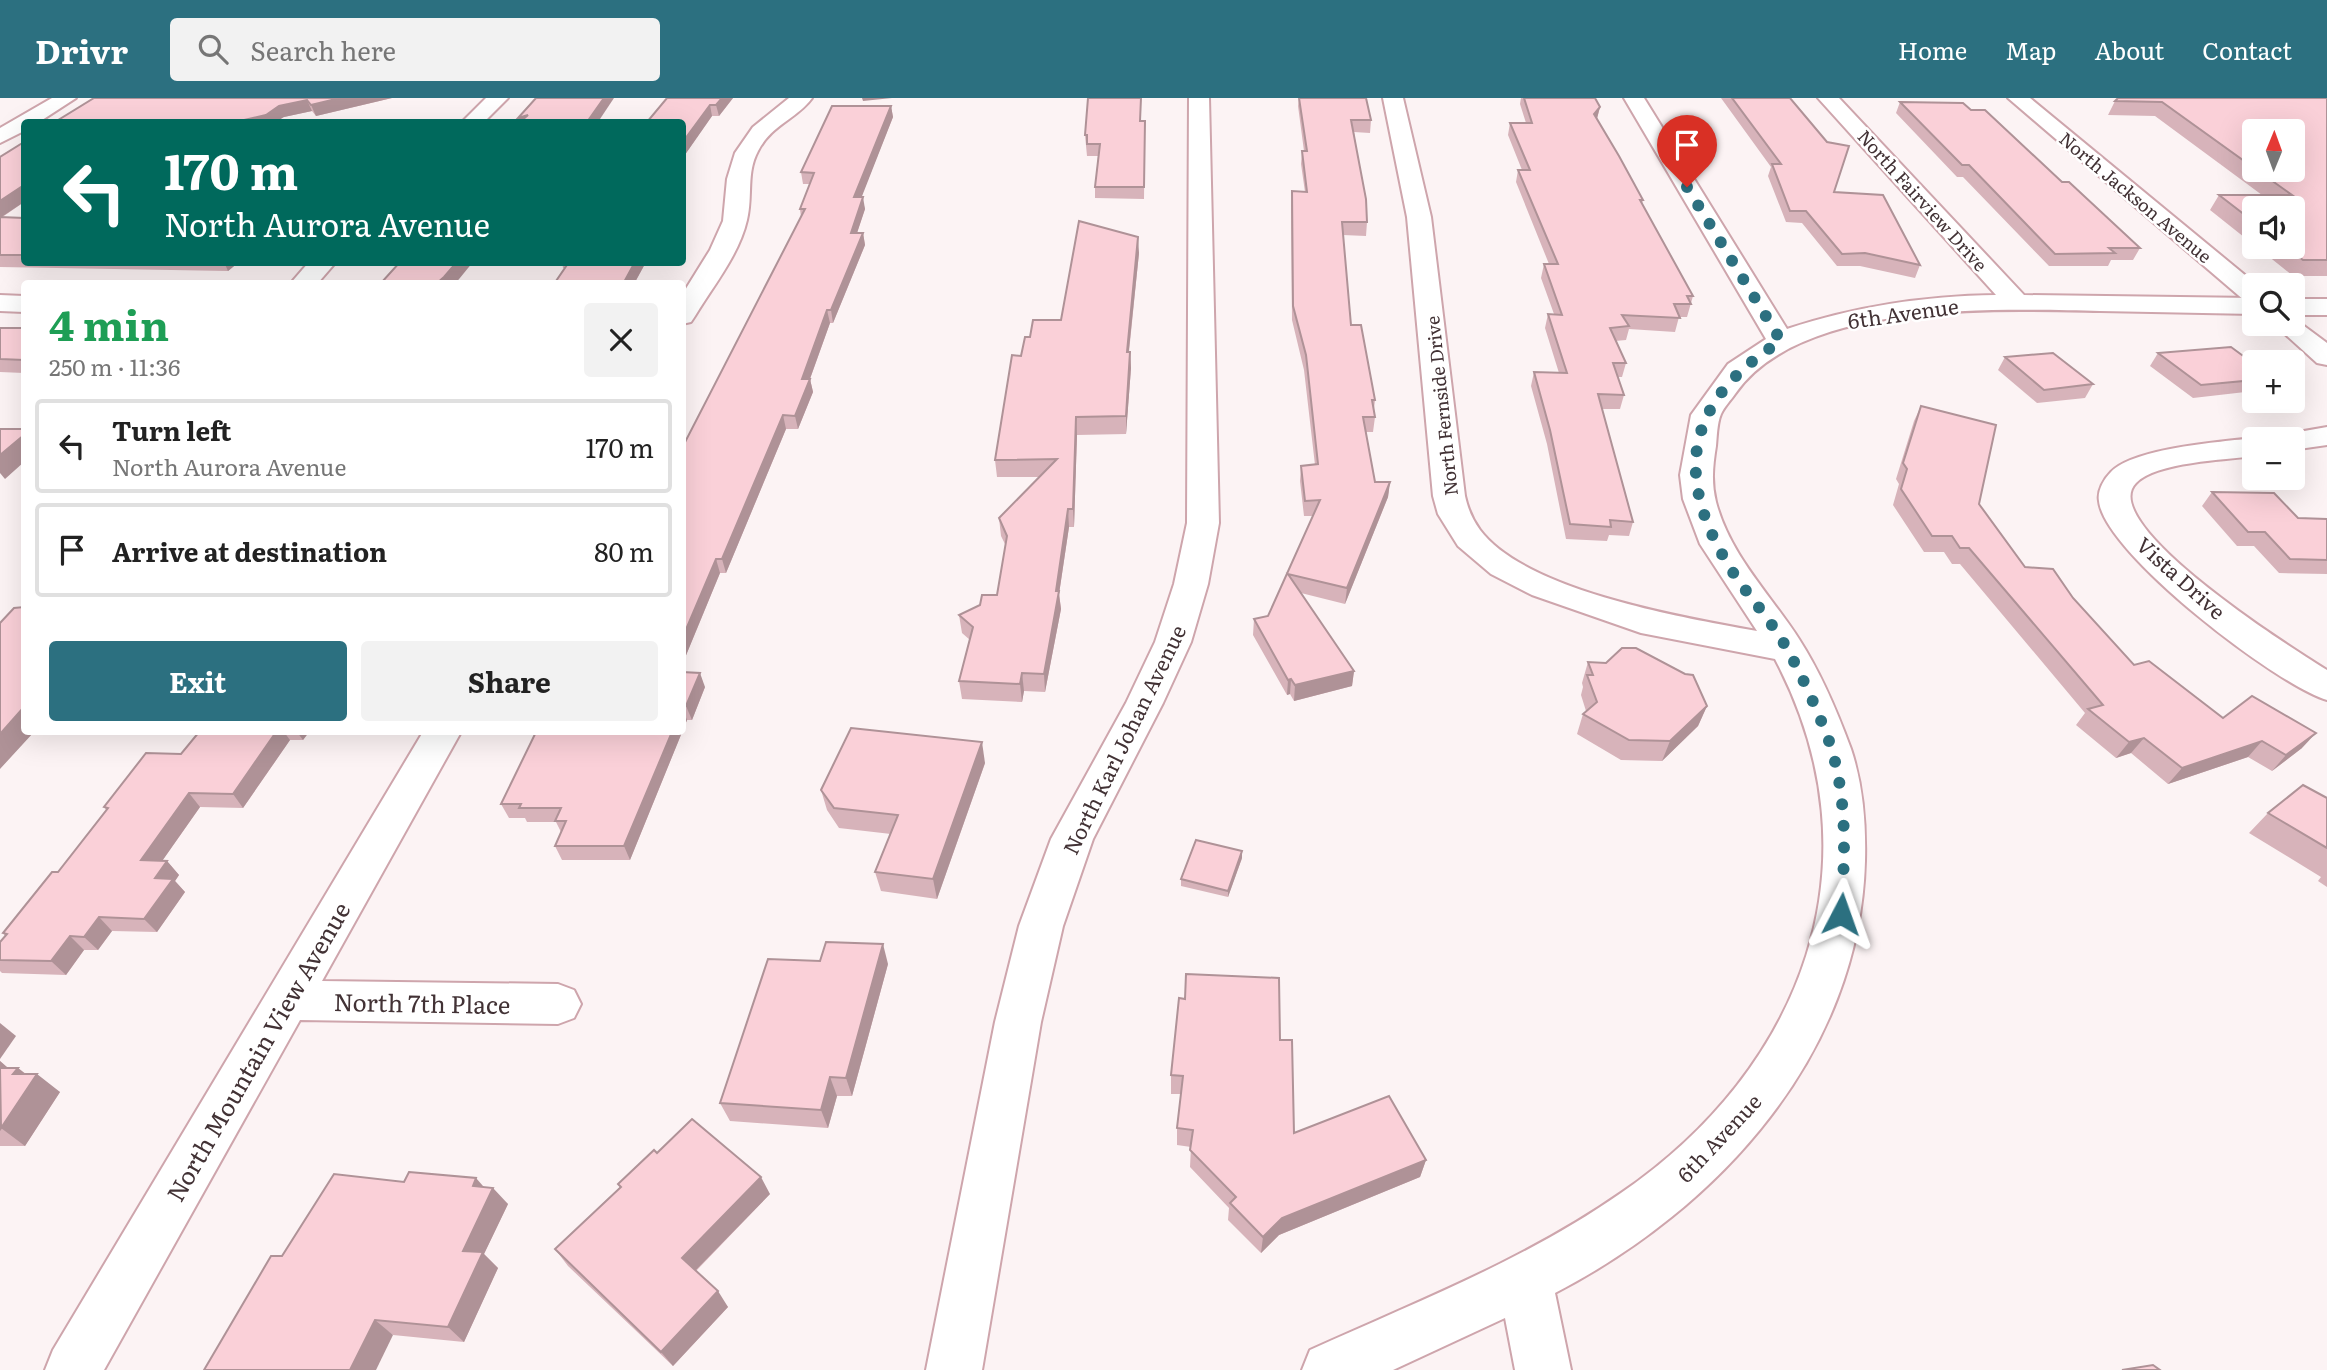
<!DOCTYPE html>
<html lang="en">
<head>
<meta charset="utf-8">
<style>
  body { margin:0; font-family:Literata,serif; background:#f2f2f2; color:#222; height:100vh; display:flex; flex-direction:column; font-size:26px; white-space:nowrap }
  * { box-sizing:border-box; margin:0 }
  p { font-size:23px; color:#767676 }
  .icon { flex:none; width:38px; height:38px; fill:none; stroke:currentColor; stroke-width:2; stroke-linecap:round; stroke-linejoin:round }
  .map { position:relative; flex:1; overflow:hidden }
  .sheet { position:absolute; left:21px; top:182px; width:665px; height:455px; display:flex; flex-direction:column; background:#fff; border-radius:7px; box-shadow:0 7px 28px #0002 }
  .sheet>* { flex:none }
  .guide { position:absolute; left:21px; top:21px; width:665px; height:147px; border-radius:7px; box-shadow:0 7px 28px #0002; background:#00695c; color:#fff; overflow:hidden }
  .needle { width:46px; rotate:1deg }
  .buttons { position:absolute; left:2242px; top:21px; display:grid; gap:14px }
  .buttons a { display:grid; place-items:center; width:63px; height:63px; border-radius:7px; background:#fff; box-shadow:0 7px 28px #0002; font-size:35px }
  .pin { position:absolute; display:grid; place-items:center; width:60px; height:60px; color:#fff; margin:-72px -30px; border-radius:50% 50% 50% 0; rotate:-45deg; box-shadow:0 0 7px #0007 }
  .pin .icon { rotate:45deg }
  .me { position:absolute; width:77px; margin:-38px; rotate:4deg; stroke-linejoin:round; filter:drop-shadow(0 0 5px #0008) }
  .turn { display:flex; align-items:center; gap:24px; height:147px; padding:0 28px; font-size:32px }
  .turn .icon { width:91px; height:91px; stroke-width:2.5 }
  .turn b { display:block; font-size:49px; line-height:60px }
  .round { display:grid; place-items:center; flex:none; width:74px; height:74px; border-radius:7px; background:#f2f2f2 }
  .headline { display:flex; align-items:center; justify-content:space-between; height:119px; padding:0 28px }
  h1 { font-size:42px; font-weight:700; line-height:52px; color:#1e9e55 }
  .button { display:flex; gap:14px; margin-top:auto; padding:14px 28px }
  .button a { flex:1; height:80px; border-radius:7px; background:#2c7080; color:#fff; font-size:28px; font-weight:700; line-height:80px; text-align:center }
  .button a+a { background:#f2f2f2; color:#222 }
  ul { padding:0; list-style:none }
  li { display:flex; align-items:center; gap:21px; height:94px; margin:0 14px 10px; padding:0 14px; border:4px solid #e0e0e0; border-radius:7px }
  li div { flex:1 }
  li b { display:block; font-size:26px }
  li em { font-style:normal }
  header { display:flex; align-items:center; gap:42px; box-sizing:border-box; height:98px; padding:0 35px; background:#2c7080; color:#fff }
  header strong { font-size:33px }
  nav { display:flex; gap:38px; margin-inline-start:auto; font-size:24px }
  .search { width:490px; height:63px; background:#f2f2f2; display:flex; align-items:center; gap:18px; box-sizing:border-box; padding:0 24px; border-radius:7px; color:#767676; font-size:26px }
  .map>svg:first-child { display:block }
</style>
</head>
<body>
<header>
<strong>Drivr</strong>
<div class="search"><svg class="icon" aria-label="search" viewBox="0 0 24 24"><circle cx="10" cy="10" r="6"/><path d="M15 15l6 6"/></svg>Search here</div>
<nav><a>Home</a><a>Map</a><a>About</a><a>Contact</a></nav>
</header>
<div class="map">
<svg width="2327" height="1272" viewBox="0 0 2327 1272">
  <rect width="100%" height="100%" fill="#fcf3f4"/>
  <g fill="none" stroke-linecap="round" stroke-linejoin="round">
    <g stroke="#cea5ac" stroke-width="4">
      <g id="minor">
        <polygon points="52,0 76,0 39,24 24,24 24,33 0,45 0,30"/>
        <polygon points="486,0 508,0 484,24 462,24"/>
        <path d="M 789,0 L 812,0 C 798,20 771,27 758,53 C 746,75 753,98 747,122 C 739,157 713,188 695,218 L 691,224 L 682,226 L 682,197 L 710,152 L 723,123 L 727,81 L 735,55 L 753,29 Z"/>
        <polygon points="1189,0 1209,0 1219,425 1208,486 1191,544 1163,605 1093,741 1063,828 1041,924 982,1272 926,1272 995,924 1019,828 1051,741 1126,605 1155,544 1174,486 1187,425"/>
        <path d="M 1383,0 L 1403,0 L 1431,119 L 1465,398 C 1468,411 1472,421 1480,432 C 1526,493 1684,520 1757,533 L 1700,446 L 1683,401 L 1680,377 L 1691,317 L 1728,266 L 1766,241 L 1624,0 L 1644,0 L 1787,231 C 1856,208 1924,198 1996,197 L 1818,0 L 1839,0 L 2024,197 L 2254,200 L 2254,216 C 2203,215 2152,214 2100,213 C 1997,211 1800,202 1735,296 C 1731,302 1724,309 1721,316 C 1717,325 1717,338 1716,348 C 1713,367 1711,384 1716,404 C 1730,457 1770,496 1799,541 C 1821,575 1837,613 1851,651 C 1863,687 1866,725 1865,763 C 1860,956 1719,1110 1555,1195 L 1571,1272 L 1515,1272 L 1505,1220 L 1393,1272 L 1302,1272 L 1310,1252 C 1416,1204 1525,1162 1621,1095 C 1803,970 1882,764 1775,561 L 1641,535 L 1532,497 L 1491,476 L 1458,448 L 1438,416 L 1433,398 L 1407,119 Z"/>
        <polygon points="309,164 336,164 317,186 290,186"/>
        <polygon points="0,197 24,198 24,214 0,213"/>
        <polygon points="2327,329 2327,347 2292,352 2292,341 2278,341 2281,337"/>
        <path d="M 2254,340 L 2259,341 L 2254,341 L 2254,358 C 2225,362 2156,364 2136,385 C 2095,426 2296,553 2327,572 L 2327,602 C 2278,588 2104,455 2099,403 C 2097,393 2104,381 2111,374 C 2134,350 2220,344 2254,340 Z"/>
        <polygon points="423,634 461,634 322,883 558,886 574,892 581,906 574,920 558,926 300,922 104,1272 45,1272 53,1252"/>
      </g>
    </g>
    <g stroke="#cea5ac" stroke-width="4">
      <g id="major">
        <polygon points="2008,0 2030,0 2257,187 2254,187 2254,206 2245,203"/>
        <rect x="2292" y="201" width="35" height="16"/>
        <polygon points="2292,219 2327,245 2327,267 2317,265 2274,226 2292,226"/>
      </g>
    </g>
    <use href="#minor" fill="#fff" fill-rule="evenodd"/>
    <use href="#major" fill="#fff" fill-rule="evenodd"/>
  </g>
  <g fill="#d7b3ba" fill-rule="evenodd">
    <polygon points="94,0 392,0 316,18 312,13 284,19"/>
    <polygon points="667,0 733,0 719,18 712,18 682,61 682,24"/>
    <polygon points="1299,0 1366,0 1371,22 1370,35 1354,34 1367,124 1366,138 1343,137 1351,227 1375,302 1374,311 1375,319 1373,334 1366,334 1375,384 1390,384 1388,399 1345,506 1301,495 1354,573 1352,588 1294,603 1290,596 1287,597 1253,537 1254,521 1268,518 1313,418 1304,418 1300,383 1301,368 1315,367 1304,272 1292,222 1291,107 1292,93 1305,94 1301,66 1302,53 1304,53 1298,8"/>
    <polygon points="1521,0 1595,0 1600,9 1597,21 1643,102 1642,106 1693,198 1687,219 1679,219 1675,234 1629,231 1626,242 1615,243 1626,265 1622,279 1618,279 1624,297 1620,311 1602,311 1633,424 1629,438 1609,437 1607,443 1566,441 1547,346 1531,288 1534,274 1559,275 1545,230 1548,216 1554,216 1541,180 1544,166 1549,166 1516,84 1518,72 1522,72 1508,37 1510,25 1526,25 1520,6"/>
    <polygon points="1721,0 1790,0 1834,94 1920,167 1915,180 1860,168 1837,168 1802,125 1786,124 1768,78 1771,69"/>
    <path d="M 2327,0 L 2327,178 L 2293,178 L 2257,149 L 2292,149 L 2254,110 L 2254,147 L 2210,112 L 2219,97 L 2262,97 L 2155,18 L 2108,17 L 2115,3 ZM 2254,33 L 2292,72 L 2254,72 Z"/>
    <polygon points="1900,4 1971,12 2062,84 2140,150 2133,162 2111,162 2108,168 2049,168 1963,79 1957,79 1896,15"/>
    <polygon points="891,8 893,19 861,99 865,111 857,135 863,135 865,147 833,225 830,225 810,281 813,294 798,331 786,331 726,475 720,475 682,567 682,350 801,119 800,111 810,86 803,86 801,74"/>
    <polygon points="1141,23 1145,23 1144,101 1095,100 1095,89 1098,58 1087,58 1085,37"/>
    <polygon points="24,44 24,104 1,120 24,120 24,164 239,164 228,173 0,169 0,59"/>
    <polygon points="1139,155 1129,254 1130,254 1131,270 1126,336 1077,337 1074,429 1069,429 1059,496 1061,511 1045,594 1024,593 1022,604 962,601 959,583 970,542 962,535 959,517 980,507 997,497 1006,448 1001,438 999,420 1040,379 997,379 995,362 1021,258"/>
    <polygon points="562,164 646,164 634,186 563,170"/>
    <polygon points="0,230 24,230 24,275 0,274"/>
    <polygon points="2158,255 2254,266 2254,293 2193,300 2150,268"/>
    <polygon points="2005,259 2093,286 2085,300 2037,305 1998,272"/>
    <polygon points="1921,308 1979,406 2025,469 2073,500 2134,567 2223,620 2302,650 2272,673 2248,659 2168,686 2131,655 2116,660 2076,627 2085,615 1960,466 1952,466 1944,454 1924,454 1893,407 1899,386 1896,381 1914,323"/>
    <polygon points="2212,394 2298,420 2327,421 2327,476 2279,475 2254,448 2237,448 2202,408"/>
    <polygon points="1588,564 1707,608 1698,628 1662,663 1621,662 1577,636 1583,616 1586,613 1581,597 1583,589 1582,585"/>
    <polygon points="682,574 705,589 692,622 687,622 630,762 562,762 555,748 561,734 556,724 527,724 525,720 509,720 501,706 682,634"/>
    <polygon points="199,634 309,634 303,642 290,642 243,710 200,709 162,763 167,763 179,777 175,783 185,794 157,834 112,833 98,852 84,852 66,877 2,875 0,873 0,844 5,838 3,835 58,774 106,712 104,709 181,656"/>
    <polygon points="985,665 937,801 881,793 875,774 891,736 839,730 827,712 821,692"/>
    <polygon points="2327,700 2327,789 2318,783 2321,779 2249,735 2268,715"/>
    <polygon points="1242,760 1228,799 1181,788 1181,781"/>
    <polygon points="888,866 852,998 837,998 828,1030 730,1023 720,1005"/>
    <polygon points="1280,942 1294,1035 1426,1062 1420,1079 1279,1137 1261,1155 1228,1122 1229,1110 1190,1069 1191,1049 1177,1047 1177,1030 1181,996 1171,996 1171,977"/>
    <polygon points="0,963 8,970 18,970 26,976 60,994 25,1048 0,1048"/>
    <polygon points="657,1055 770,1096 696,1173 728,1209 673,1268 568,1168 555,1151 620,1089 618,1086"/>
    <polygon points="484,1089 508,1106 484,1156 498,1170 464,1244 393,1237 282,1158"/>
  </g>
  <g fill="#af9297">
    <polygon points="340,0 392,0 316,18 311,7"/>
    <polygon points="604,0 614,0 598,24 587,24"/>
    <polygon points="722,0 733,0 719,18 716,7"/>
    <polygon points="862,0 892,0 863,3"/>
    <polygon points="307,2 312,13 284,19 276,24 241,24 240,23 279,8"/>
    <polygon points="710,7 712,18 682,61 682,45"/>
    <polygon points="891,8 893,19 857,111 854,99"/>
    <polygon points="1600,9 1597,20 1591,28 1594,16"/>
    <polygon points="528,17 530,24 520,24 518,20"/>
    <polygon points="24,87 24,104 0,120 0,103"/>
    <polygon points="863,99 865,111 853,147 851,135"/>
    <polygon points="863,135 865,147 833,225 831,212"/>
    <polygon points="1138,139 1139,155 1127,270 1127,254"/>
    <polygon points="224,164 239,164 228,173"/>
    <polygon points="457,164 473,164 455,186 436,186"/>
    <polygon points="635,164 646,164 634,186 623,186"/>
    <polygon points="827,212 830,225 807,289 810,281 813,294 798,331 795,318 802,281"/>
    <polygon points="1130,254 1131,270 1126,336 1126,318"/>
    <polygon points="783,317 786,331 726,475 722,461"/>
    <polygon points="1076,319 1077,337 1074,429 1073,411"/>
    <polygon points="24,337 24,364 5,381 0,375 0,357"/>
    <polygon points="1390,384 1388,399 1345,506 1347,490"/>
    <polygon points="1068,411 1069,429 1059,496 1061,511 1045,594 1044,576"/>
    <polygon points="716,461 720,475 682,567 682,541"/>
    <polygon points="1354,573 1352,588 1294,603 1295,587"/>
    <polygon points="700,575 705,589 692,622 686,608"/>
    <polygon points="1022,575 1024,593 1022,604 1020,586"/>
    <polygon points="1291,581 1290,596 1287,597 1288,582"/>
    <polygon points="1707,608 1698,628 1662,663 1670,643"/>
    <polygon points="24,609 24,634 34,634 0,671 0,636"/>
    <polygon points="682,609 687,622 630,762 624,748 672,634 682,634"/>
    <polygon points="276,634 284,634 290,642 243,710 233,696"/>
    <polygon points="297,634 309,634 303,642"/>
    <polygon points="2316,635 2302,650 2272,673 2286,657"/>
    <polygon points="2144,640 2131,655 2116,660 2129,644"/>
    <polygon points="2262,643 2248,659 2168,686 2182,670"/>
    <polygon points="982,644 985,665 937,801 933,781"/>
    <polygon points="189,695 200,709 153,776 141,762"/>
    <polygon points="1242,753 1242,760 1228,799 1228,793"/>
    <polygon points="167,763 179,777 175,783 185,794 157,834 144,821 155,780"/>
    <polygon points="99,819 112,833 98,852 84,839"/>
    <polygon points="70,838 84,852 66,877 51,863"/>
    <polygon points="883,846 888,866 852,998 846,980"/>
    <polygon points="0,925 16,938 0,961"/>
    <polygon points="0,963 8,970 0,982"/>
    <polygon points="18,970 33,982 37,976 60,994 25,1048 1,1030 13,976"/>
    <polygon points="830,979 837,998 828,1030 821,1012"/>
    <polygon points="1426,1062 1420,1079 1279,1137 1261,1155 1263,1139 1282,1120"/>
    <polygon points="761,1079 770,1096 692,1176 682,1160"/>
    <polygon points="476,1080 490,1096 493,1090 508,1106 484,1156 498,1170 464,1244 448,1229 473,1088"/>
    <polygon points="718,1193 728,1209 673,1268 661,1254"/>
    <polygon points="375,1222 393,1237 376,1272 350,1272"/>
  </g>
  <g fill="#fad0d8" stroke="#af9297" stroke-width="2">
    <polygon points="94,0 340,0 311,7 307,2 279,8 266,17 240,23 243,24 55,24"/>
    <polygon points="536,0 604,0 587,24 520,24 528,17 518,20"/>
    <polygon points="667,0 722,0 716,7 710,7 682,45 682,24 647,24"/>
    <polygon points="1088,0 1141,0 1140,23 1145,23 1144,89 1095,89 1100,46 1087,46 1087,37 1085,37"/>
    <polygon points="1299,0 1366,0 1371,22 1351,22 1366,101 1367,124 1342,124 1351,227 1361,227 1375,302 1372,302 1375,319 1363,319 1375,384 1390,384 1347,490 1288,476 1354,573 1295,587 1291,581 1288,582 1254,521 1268,518 1320,402 1305,403 1301,368 1318,366 1306,257 1293,208 1292,93 1307,94 1302,53 1307,53"/>
    <polygon points="1524,0 1595,0 1600,9 1594,16 1619,58 1643,102 1640,102 1693,198 1687,198 1691,206 1674,206 1680,220 1622,217 1629,228 1610,230 1626,265 1613,265 1624,297 1598,296 1633,424 1610,422 1611,429 1570,426 1550,332 1534,274 1567,275 1548,216 1562,217 1544,166 1558,166 1518,72 1530,72 1510,25 1532,25"/>
    <polygon points="1732,0 1790,0 1827,44 1849,48 1834,94 1883,97 1920,167 1865,155 1842,156 1806,113 1790,113 1772,66 1781,66"/>
    <polygon points="2118,0 2327,0 2327,162 2303,162 2286,149 2292,149 2292,110 2254,110 2254,124 2219,97 2292,97 2257,72 2292,72 2292,33 2254,33 2254,70 2162,4 2115,3"/>
    <polygon points="1900,4 1963,5 1971,12 1985,12 2062,84 2069,84 2140,150 2109,150 2115,155 2055,156 1969,67 1962,67"/>
    <polygon points="832,8 891,8 854,99 863,99 851,135 863,135 831,212 827,212 802,281 810,281 795,318 783,317 722,461 716,461 682,541 682,350 805,111 800,111 814,75 801,74"/>
    <polygon points="24,44 24,87 0,103 0,59"/>
    <polygon points="0,119 24,120 24,157 0,157"/>
    <polygon points="1079,123 1138,139 1127,254 1130,254 1126,318 1076,319 1073,411 1068,411 1056,493 1059,493 1044,576 1022,575 1020,586 959,583 973,529 959,517 980,507 982,497 997,497 1007,438 999,420 1057,361 995,362 1012,257 1021,258 1025,239 1030,239 1033,222 1061,222"/>
    <polygon points="400,164 457,164 444,179 436,186 381,185"/>
    <polygon points="569,164 635,164 623,186 554,186"/>
    <polygon points="0,230 24,230 24,262 0,261"/>
    <polygon points="2231,249 2254,266 2254,282 2201,287 2158,255"/>
    <polygon points="2053,255 2093,286 2044,292 2005,259"/>
    <polygon points="1921,308 1996,327 1979,406 2025,469 2053,471 2073,500 2134,567 2149,563 2223,620 2252,598 2316,635 2286,657 2262,643 2182,670 2144,640 2129,644 2088,611 2103,607 1969,450 1960,450 1952,438 1932,438 1901,391 1907,371 1903,365"/>
    <polygon points="0,331 24,331 24,337 0,357"/>
    <polygon points="2212,394 2274,395 2298,420 2327,421 2327,462 2290,461 2265,434 2248,434"/>
    <polygon points="24,509 24,609 0,636 0,525 14,510"/>
    <polygon points="1622,550 1636,550 1685,576 1693,577 1707,608 1670,643 1629,642 1583,616 1597,604 1587,577 1593,577 1588,564 1606,565"/>
    <polygon points="682,574 700,575 686,608 682,608"/>
    <polygon points="851,630 982,644 933,781 875,774 898,717 834,710 821,692"/>
    <polygon points="199,634 276,634 233,696 189,695 141,762 167,763 155,780 173,781 144,821 99,819 84,839 70,838 51,863 0,862 0,844 7,836 3,835 52,774 58,774 108,710 104,709 146,655 181,656"/>
    <polygon points="536,634 672,634 624,748 555,748 566,723 555,723 561,710 519,710 521,706 501,706"/>
    <polygon points="2303,687 2327,700 2327,750 2268,715"/>
    <polygon points="1196,742 1242,753 1228,793 1181,781"/>
    <polygon points="826,844 883,846 846,980 830,979 821,1012 720,1005 768,861 820,863"/>
    <polygon points="1186,876 1279,880 1280,942 1292,942 1294,1035 1389,998 1426,1062 1282,1120 1263,1139 1230,1105 1236,1099 1190,1052 1193,1032 1177,1030 1183,978 1171,977 1179,900 1185,901"/>
    <polygon points="0,970 18,970 13,976 37,976 1,1030"/>
    <polygon points="692,1021 761,1079 682,1160 718,1193 661,1254 555,1151 621,1089 618,1086 654,1052 657,1055"/>
    <polygon points="409,1074 476,1080 473,1088 493,1090 463,1153 483,1154 448,1229 375,1222 350,1272 204,1272 271,1158 282,1158 334,1076 404,1084"/>
    <polygon points="2153,1267 2160,1272 2122,1272"/>
  </g>
  <g fill="none" stroke-linecap="round" stroke-linejoin="round">
    <path stroke="#2c7080" stroke-width="12" stroke-dasharray="0 21.6" d="M 1687,89 L 1781,243 C 1685,303 1672,378 1732,473 C 1749,499 1772,523 1787,551 C 1801,575 1819,616 1829,643 C 1848,699 1845,758 1841,816"/>
  </g>
  <g text-anchor="middle" dominant-baseline="central" stroke-width="5" stroke-linejoin="round" paint-order="stroke">
    <g font-size="18" fill="#423235" stroke="#fff">
      <text transform="translate(2136 99) rotate(40)">North Jackson Avenue</text>
      <text transform="translate(1923 102) rotate(48)">North Fairview Drive</text>
      <text transform="translate(1441 308) rotate(-96)">North Fernside Drive</text>
    </g>
    <g font-size="21" fill="#423235" stroke="#fff">
      <text transform="translate(1903 214) rotate(-8)">6th Avenue</text>
      <text transform="translate(2182 479) rotate(42)">Vista Drive</text>
      <text transform="translate(1123 641) rotate(-64)">North Karl Johan Avenue</text>
      <text transform="translate(1718 1039) rotate(-47)">6th Avenue</text>
    </g>
    <g font-size="24" fill="#423235" stroke="#fff">
      <text transform="translate(422 904) rotate(1)">North 7th Place</text>
      <text transform="translate(257 953) rotate(-60)">North Mountain View Avenue</text>
    </g>
  </g>
</svg>
<div class="buttons">
<a><svg class="needle" viewBox="-14 -14 28 28"><path d="M0-13l5 13h-10z" fill="#e53935"/><path d="M0 13l5-13h-10z" fill="#767676"/></svg></a>
<a><svg class="icon" aria-label="sound" viewBox="0 0 24 24"><path d="M4 9h4l5-4v14l-5-4H4zM17 9q2 3 0 6"/></svg></a>
<a><svg class="icon" aria-label="search" viewBox="0 0 24 24"><circle cx="10" cy="10" r="6"/><path d="M15 15l6 6"/></svg></a>
<a>+</a>
<a>−</a>
</div>
<div class="pin" style="left:1687px;top:89px;background:#d93025"><svg class="icon" aria-label="arrive" viewBox="0 0 24 24"><path d="M6 21V4h12l-3 4 3 4H6"/></svg></div>
<svg class="me" style="left:1841px;top:816px" viewBox="-20 -20 40 40"><path d="M0-17L14 15 0 8-14 15z" fill="#2c7080" stroke="#fff" stroke-width="4"/></svg>
<div class="guide">
<div class="turn"><svg class="icon" aria-label="left" viewBox="0 0 24 24"><path d="M17 20v-9H6M10 6l-5 5 5 5"/></svg><div><b>170 m</b>North Aurora Avenue</div></div>
</div>
<section class="sheet">
<div class="headline"><div><h1>4 min</h1><p>250 m · 11:36</p></div><a class="round"><svg class="icon" aria-label="close" viewBox="0 0 24 24"><path d="M6 6l12 12M18 6L6 18"/></svg></a></div>
<ul>
<li><svg class="icon" aria-label="left" viewBox="0 0 24 24"><path d="M17 20v-9H6M10 6l-5 5 5 5"/></svg><div><b>Turn left</b><p>North Aurora Avenue</p></div><em>170 m</em></li>
<li><svg class="icon" aria-label="arrive" viewBox="0 0 24 24"><path d="M6 21V4h12l-3 4 3 4H6"/></svg><div><b>Arrive at destination</b></div><em>80 m</em></li>
</ul>
<div class="button"><a>Exit</a><a>Share</a></div>
</section>
</div>
</body>
</html>
